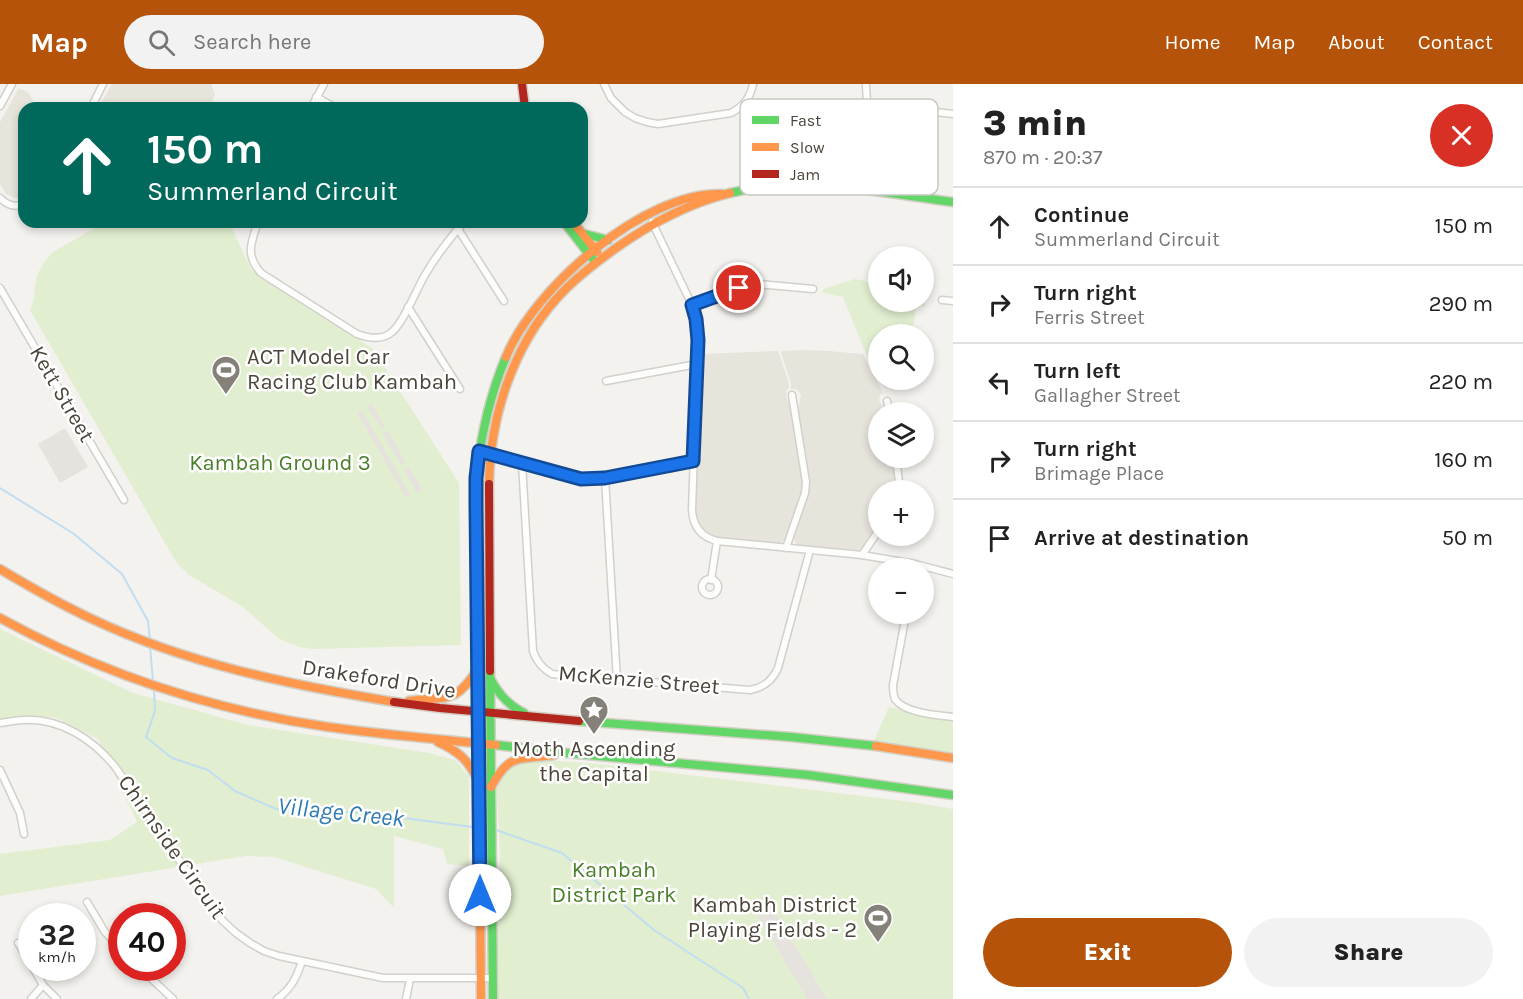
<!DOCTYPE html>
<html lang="en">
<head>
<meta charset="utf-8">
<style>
  body { margin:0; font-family:Karla,sans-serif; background:#f2f2f2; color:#222; height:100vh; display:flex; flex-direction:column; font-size:22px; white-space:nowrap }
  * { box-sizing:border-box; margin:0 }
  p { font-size:20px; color:#767676 }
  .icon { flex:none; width:33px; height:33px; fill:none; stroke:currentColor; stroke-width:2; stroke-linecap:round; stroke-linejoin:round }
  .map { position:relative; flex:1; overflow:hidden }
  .side { display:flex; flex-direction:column; background:#fff; width:570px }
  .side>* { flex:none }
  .banner { position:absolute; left:18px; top:18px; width:570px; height:126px; border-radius:18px; box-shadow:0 3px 9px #0003; background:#00695c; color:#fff; overflow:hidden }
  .fabs { position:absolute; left:868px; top:162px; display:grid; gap:12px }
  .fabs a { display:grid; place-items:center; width:66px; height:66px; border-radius:50%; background:#fff; box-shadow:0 3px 9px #0003; font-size:30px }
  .speed { position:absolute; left:18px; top:819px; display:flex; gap:12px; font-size:30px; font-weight:700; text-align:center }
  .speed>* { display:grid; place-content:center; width:78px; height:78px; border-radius:50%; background:#fff; box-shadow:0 3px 9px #0003; line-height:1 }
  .speed small { font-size:15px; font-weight:400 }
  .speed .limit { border:9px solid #d22; background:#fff; color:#111 }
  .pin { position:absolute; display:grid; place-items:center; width:51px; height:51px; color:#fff; margin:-26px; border:3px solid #fff; border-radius:50%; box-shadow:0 2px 6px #0007 }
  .me { position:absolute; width:66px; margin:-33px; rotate:0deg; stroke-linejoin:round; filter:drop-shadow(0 0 4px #0008) }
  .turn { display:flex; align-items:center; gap:21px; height:126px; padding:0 30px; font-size:27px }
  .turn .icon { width:78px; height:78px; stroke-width:2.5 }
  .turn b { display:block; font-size:42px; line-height:51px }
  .round { display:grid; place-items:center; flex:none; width:63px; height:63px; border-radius:32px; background:#f2f2f2 }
  .head { display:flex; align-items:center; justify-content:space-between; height:102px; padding:0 30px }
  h1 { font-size:36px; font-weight:800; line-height:45px }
  .cta { display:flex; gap:12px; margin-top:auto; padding:12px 30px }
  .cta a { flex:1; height:69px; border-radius:36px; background:#b45309; color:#fff; font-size:24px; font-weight:800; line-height:69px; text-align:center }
  .cta a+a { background:#f2f2f2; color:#222 }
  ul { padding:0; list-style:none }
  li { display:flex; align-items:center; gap:18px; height:78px; padding:0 30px; border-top:2px solid #e0e0e0 }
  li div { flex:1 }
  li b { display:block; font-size:22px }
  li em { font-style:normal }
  header { display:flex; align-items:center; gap:36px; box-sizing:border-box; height:84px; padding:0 30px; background:#b45309; color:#fff }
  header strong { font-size:28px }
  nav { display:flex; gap:33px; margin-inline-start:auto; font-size:21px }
  .search { width:420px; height:54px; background:#f2f2f2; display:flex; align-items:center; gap:15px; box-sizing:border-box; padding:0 21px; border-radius:33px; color:#767676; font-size:22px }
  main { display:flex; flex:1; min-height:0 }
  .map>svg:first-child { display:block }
</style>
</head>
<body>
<header>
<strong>Map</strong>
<div class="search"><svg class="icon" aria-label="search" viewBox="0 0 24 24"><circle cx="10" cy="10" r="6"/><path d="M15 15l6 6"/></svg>Search here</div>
<nav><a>Home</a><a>Map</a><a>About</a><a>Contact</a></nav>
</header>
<main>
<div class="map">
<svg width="953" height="915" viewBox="0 0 953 915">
  <rect width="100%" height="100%" fill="#f4f2ee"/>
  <g fill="#e7e4dc">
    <polygon points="112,0 211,0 215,10 210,24 100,24 99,23"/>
    <polygon points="19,4 28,8 37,24 24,24 24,112 21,114 14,114 6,110 0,100 0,38"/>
    <polygon points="804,266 828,267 863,270 883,309 880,311 879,316 884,328 879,328 879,374 893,374 898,406 879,406 879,440 863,464 858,466 800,461 796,460 793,454 808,406 809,396 798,327 801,311 796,305 791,305 791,299 781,269 781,267"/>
    <polygon points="778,267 789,299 789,304 786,307 786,312 792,329 804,402 789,446 784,457 779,459 716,453 709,451 703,446 698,440 694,427 701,270"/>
  </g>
  <g fill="#e1eecf">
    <path d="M 105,138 L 229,138 L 251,185 L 373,265 L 459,399 L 461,561 L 313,565 L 299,563 L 279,555 L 243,523 L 189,491 L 176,478 L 30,226 C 34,218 34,211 35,202 C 37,188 43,178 53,168 Z"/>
    <polygon points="855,195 865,197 879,203 879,218 919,218 927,221 916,224 912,250 879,250 879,294 865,267 843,213 821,208 826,204"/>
    <polygon points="0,545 133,609 248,641 429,669 455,676 469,692 469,782 447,780 443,765 394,752 394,824 376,805 274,773 246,772 0,812 0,770 110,756 137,738 98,655 54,633 0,637"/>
    <polygon points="889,623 953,635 953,669 874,657"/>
    <polygon points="544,676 598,680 912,718 953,725 953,915 497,915 497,852 500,771 497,707 499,695 510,681"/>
  </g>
  <g fill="#e6e3df">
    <polygon points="372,320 385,343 381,345 367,322"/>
    <polygon points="361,325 412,414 405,412 357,329"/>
    <polygon points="65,344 88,383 60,399 38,360"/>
    <polygon points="388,347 406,379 401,381 383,350"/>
    <polygon points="409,383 422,406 417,409 404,386"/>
    <polygon points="771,821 827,915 807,915 756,829"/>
  </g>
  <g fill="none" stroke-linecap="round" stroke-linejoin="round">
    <g stroke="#c0ddf1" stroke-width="2">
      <polyline points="0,404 74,450 122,490 148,537 150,556"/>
      <polyline points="150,562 153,598"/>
      <polyline points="154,606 155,627 146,653 172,674 208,686 235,707 276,725 366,729 487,745"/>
      <polyline points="493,745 562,769 654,846 743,904 749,915"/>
    </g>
    <g stroke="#d2d0cb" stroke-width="9">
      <g id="street">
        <path d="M 604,0 L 611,14 L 625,28 L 635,34 L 647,38 L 658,40 L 731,29 C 744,22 750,14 753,0"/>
        <polyline points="316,13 336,24"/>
        <polyline points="867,20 953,30"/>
        <polyline points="0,22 12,0"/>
        <polyline points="91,24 103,0"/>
        <polyline points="311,24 324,0"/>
        <polyline points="857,106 867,20 866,0"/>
        <path d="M 0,114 C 7,121 15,124 24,120"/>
        <path d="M 258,138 C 251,159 245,171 261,189 L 357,250 C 368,254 382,257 392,248 C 404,238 416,206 425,191 C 436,172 449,155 464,138"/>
        <path d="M 652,138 L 692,221 L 696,235 L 698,256 L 692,426 C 693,442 701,453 717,457 L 862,471 L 915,480 L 953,490"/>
        <polyline points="458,145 504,217"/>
        <polyline points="0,204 124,416"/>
        <polyline points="942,216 953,217"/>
        <polyline points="692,221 739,204 758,200 813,205"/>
        <polyline points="408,223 460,305"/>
        <polyline points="606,297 697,280"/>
        <polyline points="887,317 889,328"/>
        <polyline points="479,367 581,395 605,394 693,377"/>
        <polyline points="896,374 900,406"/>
        <path d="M 522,379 L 533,567 C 537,578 542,584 552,590 L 750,606 C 764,603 772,597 778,584 L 810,466"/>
        <polyline points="605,394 617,596"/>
        <polyline points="786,464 805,409 806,398 792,311"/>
        <polyline points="862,471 879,446"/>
        <circle cx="710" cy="503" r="8"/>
        <polyline points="711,496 717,457"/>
        <path d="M 906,530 L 893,601 C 893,606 893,610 895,615 C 904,629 937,631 953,633"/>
        <path d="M 0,639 C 8,638 16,636 23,636 C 61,634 94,656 116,684 L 212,824 L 223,837 L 236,849 L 250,859 L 264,867 L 279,872 L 383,894 L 493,894"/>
        <polyline points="0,686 20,729 24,750"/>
        <polyline points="87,818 105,848 122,866"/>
        <polyline points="18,859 32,881"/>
        <polyline points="33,884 43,901 57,915"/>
        <polyline points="140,884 173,915"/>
        <polyline points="31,915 43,901"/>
        <path d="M 277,915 C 291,905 297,893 302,877"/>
        <polyline points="406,915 410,895"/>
      </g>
    </g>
    <g stroke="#d3cfc5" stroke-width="11">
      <g id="fast">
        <path d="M 730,109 C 802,91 881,109 953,118"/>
        <polyline points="564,138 592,174"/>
        <polyline points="581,149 608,156"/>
        <polyline points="490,587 493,915"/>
        <path d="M 490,594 C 498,610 508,621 524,629"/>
        <polyline points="579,637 791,653 876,662"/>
        <polyline points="496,661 566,669 808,691 953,711"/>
        <path d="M 479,689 L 476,394 C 481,351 489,313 506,273"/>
      </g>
    </g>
    <g stroke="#d3cfc5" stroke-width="11">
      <g id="slow">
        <polyline points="573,138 597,168"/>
        <path d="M 506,273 C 534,204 645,107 722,110"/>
        <path d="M 489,400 C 490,334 512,264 557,214 C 574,195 595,179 616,164 C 650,140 689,119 730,109"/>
        <path d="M 0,485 C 30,503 60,520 92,535 C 187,580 291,601 394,618"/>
        <path d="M 0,534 C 102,590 213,626 328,643 C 384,651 440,655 496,661"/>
        <path d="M 409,617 C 446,611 454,622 477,586"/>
        <path d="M 438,658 C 460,668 468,676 479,698"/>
        <polyline points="876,662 953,674"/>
        <polyline points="479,689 481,915"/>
        <path d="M 491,703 C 510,668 519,676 554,671"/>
      </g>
    </g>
    <g stroke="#d3cfc5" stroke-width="11">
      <g id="jam">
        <polyline points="522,0 525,24"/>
        <polyline points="489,400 490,587"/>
        <polyline points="394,618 440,624 579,637"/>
      </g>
    </g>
    <use href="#street" stroke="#fdfdfc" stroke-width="6"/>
    <use href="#fast" stroke="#63d668" stroke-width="8"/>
    <use href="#slow" stroke="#ff974d" stroke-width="8"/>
    <use href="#jam" stroke="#b3261e" stroke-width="8"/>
  </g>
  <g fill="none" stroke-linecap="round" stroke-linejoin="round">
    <g stroke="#114b97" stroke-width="15">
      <polyline id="route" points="480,811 476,420 476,394 479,367 581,395 605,394 693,377 698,256 696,235 692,221 739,204"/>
    </g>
    <use href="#route" stroke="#1a73e8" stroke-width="10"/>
  </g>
  <defs>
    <g id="stadium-pin" transform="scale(1.5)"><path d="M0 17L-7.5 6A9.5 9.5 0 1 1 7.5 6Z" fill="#868178" stroke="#fff"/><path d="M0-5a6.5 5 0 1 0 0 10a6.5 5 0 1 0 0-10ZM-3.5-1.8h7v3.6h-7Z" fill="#fff"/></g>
    <g id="sight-pin" transform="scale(1.5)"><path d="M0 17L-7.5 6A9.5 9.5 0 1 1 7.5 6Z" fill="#868178" stroke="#fff"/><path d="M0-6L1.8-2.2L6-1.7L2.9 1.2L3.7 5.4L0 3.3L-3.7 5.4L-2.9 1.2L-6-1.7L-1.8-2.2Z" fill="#fff"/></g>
  </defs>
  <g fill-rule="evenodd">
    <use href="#stadium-pin" x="226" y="286"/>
    <use href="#sight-pin" x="594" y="626"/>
    <use href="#stadium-pin" x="878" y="834"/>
  </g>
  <g text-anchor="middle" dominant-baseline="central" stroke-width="5" stroke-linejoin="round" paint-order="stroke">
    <g font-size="22" fill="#4b4439" stroke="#fff" text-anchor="start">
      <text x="247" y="273">ACT Model Car<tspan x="247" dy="25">Racing Club Kambah</tspan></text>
      <text x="594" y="665" text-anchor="middle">Moth Ascending<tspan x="594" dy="25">the Capital</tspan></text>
      <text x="857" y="821" text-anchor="end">Kambah District<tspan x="857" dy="25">Playing Fields - 2</tspan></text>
    </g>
    <g font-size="22" fill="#4b4439" stroke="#fff">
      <text transform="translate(62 310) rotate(60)">Kett Street</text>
      <text transform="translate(379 595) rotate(9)">Drakeford Drive</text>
      <text transform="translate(639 596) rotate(5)">McKenzie Street</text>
      <text transform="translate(172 763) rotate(55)">Chirnside Circuit</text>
    </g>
    <g font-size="22" fill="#4a7f2a" stroke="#fff">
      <text x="280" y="379">Kambah Ground 3</text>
      <text x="614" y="786">Kambah<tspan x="614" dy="25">District Park</tspan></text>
    </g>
    <g font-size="24" font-style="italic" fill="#2e7ab2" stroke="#fff">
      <text transform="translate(341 728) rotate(6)">Village Creek</text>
    </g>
  </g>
  <rect x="740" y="15" width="198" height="96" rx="9" fill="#fff" stroke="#c9c7c4" stroke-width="1.5"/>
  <rect x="752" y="32" width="27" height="8" fill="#63d668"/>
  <rect x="752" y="59" width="27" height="8" fill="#ff974d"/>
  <rect x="752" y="86" width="27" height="8" fill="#b3261e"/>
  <g font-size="16" fill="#4b4439">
    <text x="790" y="42">Fast</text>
    <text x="790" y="69">Slow</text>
    <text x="790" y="96">Jam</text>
  </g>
</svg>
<div class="fabs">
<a><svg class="icon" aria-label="sound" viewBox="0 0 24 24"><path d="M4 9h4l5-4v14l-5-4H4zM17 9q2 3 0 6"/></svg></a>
<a><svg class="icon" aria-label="search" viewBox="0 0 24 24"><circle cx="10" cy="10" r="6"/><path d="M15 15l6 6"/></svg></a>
<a><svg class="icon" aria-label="layers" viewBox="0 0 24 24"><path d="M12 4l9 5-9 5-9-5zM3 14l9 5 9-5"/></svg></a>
<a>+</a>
<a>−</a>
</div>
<div class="speed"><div>32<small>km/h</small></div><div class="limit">40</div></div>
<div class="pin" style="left:739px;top:204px;background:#d93025"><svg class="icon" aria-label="arrive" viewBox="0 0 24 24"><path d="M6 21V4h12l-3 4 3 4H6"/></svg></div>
<svg class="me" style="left:480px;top:811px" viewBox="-20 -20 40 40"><circle r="19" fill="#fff"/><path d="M0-13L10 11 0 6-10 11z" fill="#1a73e8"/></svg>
<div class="banner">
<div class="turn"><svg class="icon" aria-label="ahead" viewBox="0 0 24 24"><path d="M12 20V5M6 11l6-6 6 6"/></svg><div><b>150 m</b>Summerland Circuit</div></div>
</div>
</div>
<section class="side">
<div class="head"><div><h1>3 min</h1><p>870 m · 20:37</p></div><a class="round" style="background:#d93025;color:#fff"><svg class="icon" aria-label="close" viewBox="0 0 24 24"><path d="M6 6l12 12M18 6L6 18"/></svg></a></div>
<ul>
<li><svg class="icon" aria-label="ahead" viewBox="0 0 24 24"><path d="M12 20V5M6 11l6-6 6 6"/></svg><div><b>Continue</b><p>Summerland Circuit</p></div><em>150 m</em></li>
<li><svg class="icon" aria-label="right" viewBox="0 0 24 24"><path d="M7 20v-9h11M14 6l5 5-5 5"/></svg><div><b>Turn right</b><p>Ferris Street</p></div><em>290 m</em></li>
<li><svg class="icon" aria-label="left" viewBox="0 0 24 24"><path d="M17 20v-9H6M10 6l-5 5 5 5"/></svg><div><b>Turn left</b><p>Gallagher Street</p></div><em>220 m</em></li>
<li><svg class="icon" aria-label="right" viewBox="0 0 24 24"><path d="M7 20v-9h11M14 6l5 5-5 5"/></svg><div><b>Turn right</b><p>Brimage Place</p></div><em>160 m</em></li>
<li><svg class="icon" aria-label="arrive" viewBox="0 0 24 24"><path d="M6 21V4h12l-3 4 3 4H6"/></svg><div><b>Arrive at destination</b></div><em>50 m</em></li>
</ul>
<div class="cta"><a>Exit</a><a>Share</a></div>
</section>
</main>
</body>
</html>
